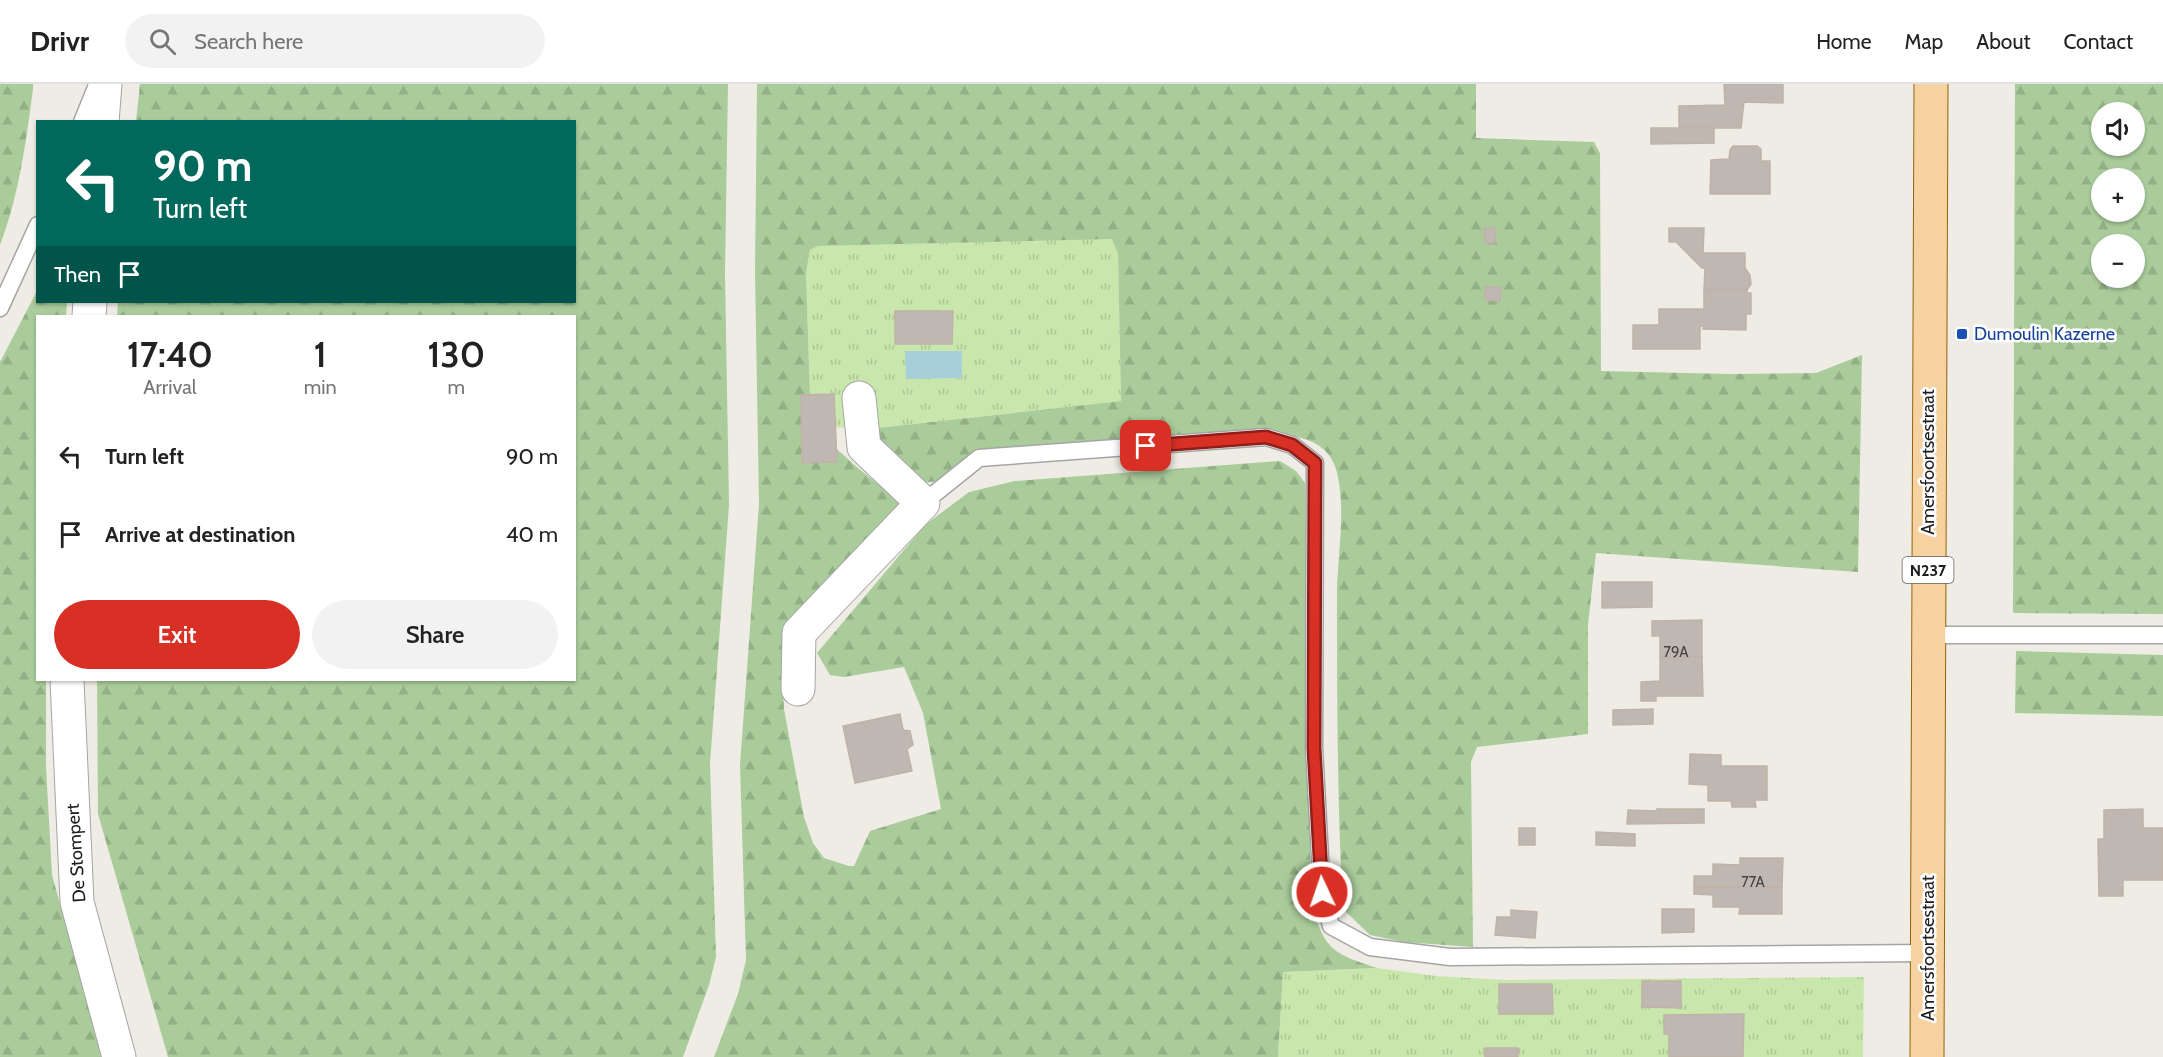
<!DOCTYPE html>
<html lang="en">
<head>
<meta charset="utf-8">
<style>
  body { margin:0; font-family:Cabin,sans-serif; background:#f2f2f2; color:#222; height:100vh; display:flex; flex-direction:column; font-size:22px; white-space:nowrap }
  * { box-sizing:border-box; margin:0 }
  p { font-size:20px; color:#767676 }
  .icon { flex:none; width:33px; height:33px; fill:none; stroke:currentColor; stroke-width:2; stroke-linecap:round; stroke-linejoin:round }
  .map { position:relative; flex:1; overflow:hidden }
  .panel { position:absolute; left:36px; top:231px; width:540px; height:366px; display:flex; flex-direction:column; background:#fff; border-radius:0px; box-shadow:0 2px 4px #0004 }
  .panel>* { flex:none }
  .guide { position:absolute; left:36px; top:36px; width:540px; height:183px; border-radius:0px; box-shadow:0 2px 4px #0004; background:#00695c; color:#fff; overflow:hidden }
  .tools { position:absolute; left:2091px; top:18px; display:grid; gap:12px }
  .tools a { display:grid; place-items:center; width:54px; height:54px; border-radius:50%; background:#fff; box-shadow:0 2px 4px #0004; font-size:30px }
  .pin { position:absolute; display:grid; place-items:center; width:51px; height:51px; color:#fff; margin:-26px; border-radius:12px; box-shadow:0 3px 9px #0006 }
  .me { position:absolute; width:66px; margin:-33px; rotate:357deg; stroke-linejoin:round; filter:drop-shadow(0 0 4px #0008) }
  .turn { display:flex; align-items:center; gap:21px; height:126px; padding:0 18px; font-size:27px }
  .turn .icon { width:78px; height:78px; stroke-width:2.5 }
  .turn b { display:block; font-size:42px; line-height:51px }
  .then { display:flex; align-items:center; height:57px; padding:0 18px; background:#0003; gap:12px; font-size:22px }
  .eta { display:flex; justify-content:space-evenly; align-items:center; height:102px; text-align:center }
  .eta b { font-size:36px; font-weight:600; line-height:42px }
  .action { display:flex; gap:12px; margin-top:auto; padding:12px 18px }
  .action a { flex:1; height:69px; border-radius:36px; background:#d93025; color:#fff; font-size:24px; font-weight:600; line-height:69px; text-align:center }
  .action a+a { background:#f2f2f2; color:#222 }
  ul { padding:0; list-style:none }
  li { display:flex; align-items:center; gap:18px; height:78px; padding:0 18px }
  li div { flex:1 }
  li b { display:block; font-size:22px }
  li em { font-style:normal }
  header { display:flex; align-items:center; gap:36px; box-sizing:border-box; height:84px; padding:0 30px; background:#fff; border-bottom:2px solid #e0e0e0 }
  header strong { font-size:28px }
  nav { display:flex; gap:33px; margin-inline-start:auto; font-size:21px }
  .search { width:420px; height:54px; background:#f2f2f2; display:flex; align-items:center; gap:15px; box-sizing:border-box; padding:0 21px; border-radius:33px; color:#767676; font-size:22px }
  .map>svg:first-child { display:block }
</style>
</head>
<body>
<header>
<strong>Drivr</strong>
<div class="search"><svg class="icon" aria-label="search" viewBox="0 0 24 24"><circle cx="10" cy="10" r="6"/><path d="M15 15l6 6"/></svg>Search here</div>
<nav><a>Home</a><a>Map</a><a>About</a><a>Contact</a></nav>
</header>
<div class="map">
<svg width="2163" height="973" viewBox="0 0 2163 973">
  <defs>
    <pattern id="grass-tufts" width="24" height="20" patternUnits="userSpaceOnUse" patternTransform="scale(1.5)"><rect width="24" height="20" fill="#c9e7ad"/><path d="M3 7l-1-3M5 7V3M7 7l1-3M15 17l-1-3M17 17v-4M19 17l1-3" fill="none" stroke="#acc694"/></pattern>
    <pattern id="forest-firs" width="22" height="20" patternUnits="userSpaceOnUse" patternTransform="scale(1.5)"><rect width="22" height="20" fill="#aacc9b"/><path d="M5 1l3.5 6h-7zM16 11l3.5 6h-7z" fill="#92af85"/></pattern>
  </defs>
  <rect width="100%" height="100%" fill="#efece5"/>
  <g fill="url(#grass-tufts)">
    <polygon points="1112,154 1118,170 1121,317 868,345 811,342 806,189 810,166 818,162"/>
    <polygon points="1377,884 1436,892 1506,896 1864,893 1863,973 1278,973 1283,888"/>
  </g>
  <g fill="url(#forest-firs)" fill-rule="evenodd">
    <path d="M 0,0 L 33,0 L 33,5 C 26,58 19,111 0,161 Z"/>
    <polygon points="140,0 728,0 725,189 729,421 710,680 716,873 709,901 683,973 168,973 98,730 97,596 574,596 574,232 117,232 118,218 574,218 574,38 136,37"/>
    <path d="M 757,0 L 1476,0 L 1476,54 L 1594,58 L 1600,69 L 1601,287 L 1729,290 L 1816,289 L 1862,271 L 1858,488 L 1596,469 L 1588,541 L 1588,650 L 1477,663 L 1471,678 L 1473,863 L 1404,858 L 1370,851 L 1343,825 C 1337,719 1337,612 1337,505 C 1338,469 1347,417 1335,382 C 1325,356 1299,352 1275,350 L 983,373 C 961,386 932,409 905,393 C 897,388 875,355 868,345 L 1121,317 L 1118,170 L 1112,155 L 818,162 L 810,166 L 806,189 L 811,342 L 859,385 L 905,421 L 782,590 L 784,625 L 804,733 L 813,759 L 824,774 L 849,782 L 854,782 L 870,747 L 941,725 L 923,629 L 904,583 L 844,593 L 830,591 L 817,569 L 925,441 L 969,408 L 1015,397 L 1280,377 L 1296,387 L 1305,399 L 1311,817 C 1324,865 1331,869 1377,884 L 1283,888 L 1278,973 L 714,973 L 738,910 L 746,876 L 740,681 L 759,420 L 755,189 Z"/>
    <path d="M 2015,0 L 2163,0 L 2163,530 L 2013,529 ZM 2102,28 L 2134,28 L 2134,62 L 2102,62 ZM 2134,94 L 2134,128 L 2102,128 L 2102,94 ZM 2134,160 L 2134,194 L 2102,194 L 2102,160 Z"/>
    <polygon points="37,207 38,218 67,218 66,232 38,232 38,596 46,596 46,683 52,791 71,860 111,973 0,973 0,278"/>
    <polygon points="2016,567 2163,571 2163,632 2015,629"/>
  </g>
  <polygon fill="#a7cfda" points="905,267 962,267 962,294 906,295"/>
  <g fill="#bfb7b1" stroke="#c0b2a8" stroke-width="1.5">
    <polygon points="1724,0 1783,0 1783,19 1744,18 1741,44 1679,44 1679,22 1725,21"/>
    <polygon points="1651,44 1714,44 1714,59 1651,60"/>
    <polygon points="1733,62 1757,62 1761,65 1761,77 1770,77 1770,110 1710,110 1711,76 1729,75 1730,66"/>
    <polygon points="1484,144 1495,144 1495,159 1485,159"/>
    <polygon points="1669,144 1704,144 1703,169 1745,169 1745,184 1750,191 1751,200 1747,206 1704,206 1705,184 1702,184 1676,158 1669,158"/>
    <polygon points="1485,203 1501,203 1500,217 1485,216"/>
    <polygon points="1704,206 1747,206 1747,209 1751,209 1751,230 1746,230 1746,246 1703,245 1704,242 1700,242 1700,265 1633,265 1633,241 1659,241 1659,225 1704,225"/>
    <polygon points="895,227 953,227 952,260 895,260"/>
    <polygon points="834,310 837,378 802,379 801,311"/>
    <polygon points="1602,498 1652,498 1652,523 1602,524"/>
    <polygon points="1702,536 1702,573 1660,574 1660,552 1652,552 1652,537"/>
    <polygon points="1702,573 1703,612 1656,612 1656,617 1641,617 1641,598 1660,597 1660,574"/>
    <polygon points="1653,625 1653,640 1613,641 1613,626"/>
    <polygon points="900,630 903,646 910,647 913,661 907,665 912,687 855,699 843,642"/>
    <polygon points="1690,670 1721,671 1721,682 1767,682 1767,716 1755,716 1756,723 1732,723 1731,717 1708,717 1708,701 1689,700"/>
    <polygon points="1657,725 1704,725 1704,739 1627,740 1628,726 1658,727"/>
    <polygon points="2143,725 2143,744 2163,744 2163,796 2123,796 2123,812 2099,812 2098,755 2104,755 2104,726"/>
    <rect x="1519" y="744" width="16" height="17"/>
    <polygon points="1596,748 1635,750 1635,762 1596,761"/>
    <polygon points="1740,774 1783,774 1782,803 1694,803 1694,792 1713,792 1713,780 1740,781"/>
    <polygon points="1694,803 1782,803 1782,830 1739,830 1740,823 1713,823 1713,811 1694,810"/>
    <polygon points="1662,825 1694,825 1694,848 1662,849"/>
    <polygon points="1511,826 1537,828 1535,854 1495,851 1497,833 1511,833"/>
    <polygon points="1642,897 1681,897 1681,924 1642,923"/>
    <polygon points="1499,900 1552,900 1553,930 1499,930"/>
    <polygon points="1744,930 1743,973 1669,973 1669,950 1664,950 1664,931"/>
    <rect x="1485" y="964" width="33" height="9"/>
  </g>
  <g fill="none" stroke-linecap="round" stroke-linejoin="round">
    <g stroke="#a5a5a5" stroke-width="19">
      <g id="lane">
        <polyline points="82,38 95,6"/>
        <polyline points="0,224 38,141"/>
        <polyline points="923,419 979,374 1266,353 1292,361 1315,379 1314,664 1322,809 1331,842 1370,863 1450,873 1928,869"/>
        <polyline points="1929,551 2163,551"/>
      </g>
    </g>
    <g stroke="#a5a5a5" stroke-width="35">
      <g id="street">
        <polyline points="102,38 105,0"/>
        <polyline points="89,232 90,218"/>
        <polyline points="67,596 77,818 119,973"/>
        <polyline points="798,605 799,549 923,419 864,363 859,314"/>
      </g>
    </g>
    <g stroke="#926407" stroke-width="35">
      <polyline id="primary" points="1927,973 1931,0"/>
    </g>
    <use href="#lane" stroke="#fff" stroke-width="16"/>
    <use href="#street" stroke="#fff" stroke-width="33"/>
    <use href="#primary" stroke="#f7d2a1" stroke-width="33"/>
  </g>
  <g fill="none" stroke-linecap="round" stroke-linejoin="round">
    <g stroke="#8d1f18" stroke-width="15">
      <polyline id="route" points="1146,362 1266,353 1292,361 1315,379 1314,664 1322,808"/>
    </g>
    <use href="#route" stroke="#d93025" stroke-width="10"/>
  </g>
  <rect fill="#1a4fb4" stroke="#fff" stroke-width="2" x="1956" y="244" width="12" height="12" rx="3"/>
  <g text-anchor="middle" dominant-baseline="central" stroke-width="5" stroke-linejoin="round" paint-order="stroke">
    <g font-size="15" fill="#464443">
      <text x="1676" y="568">79A</text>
      <text x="1753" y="798">77A</text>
    </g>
    <rect fill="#fff" stroke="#626262" stroke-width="1.5" x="1902.5" y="473" width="51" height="26" rx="4.5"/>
    <g font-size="16" font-weight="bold" fill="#1e1e1e">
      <text x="1928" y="486">N237</text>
    </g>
    <g font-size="18" fill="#164399" stroke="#fff" text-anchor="start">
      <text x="1974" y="250">Dumoulin Kazerne</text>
    </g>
    <g font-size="18" fill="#1e1e1e" stroke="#fff">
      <text transform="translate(1928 378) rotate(-90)">Amersfoortsestraat</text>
      <text transform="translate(76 769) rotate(-94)">De Stompert</text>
      <text transform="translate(1928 864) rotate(-90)">Amersfoortsestraat</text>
    </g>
  </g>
</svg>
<div class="tools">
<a><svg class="icon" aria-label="sound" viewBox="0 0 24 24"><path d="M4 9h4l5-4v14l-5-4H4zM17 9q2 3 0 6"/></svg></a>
<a>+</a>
<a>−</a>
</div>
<div class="pin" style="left:1146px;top:362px;background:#d93025"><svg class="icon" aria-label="arrive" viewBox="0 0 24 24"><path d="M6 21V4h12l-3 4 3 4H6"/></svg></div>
<svg class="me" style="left:1322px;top:808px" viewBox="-20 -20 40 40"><circle r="17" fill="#d93025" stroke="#fff" stroke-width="3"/><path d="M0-11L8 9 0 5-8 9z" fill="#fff"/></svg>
<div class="guide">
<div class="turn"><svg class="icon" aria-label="left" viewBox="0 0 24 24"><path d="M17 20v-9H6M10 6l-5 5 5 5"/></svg><div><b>90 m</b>Turn left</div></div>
<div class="then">Then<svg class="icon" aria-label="arrive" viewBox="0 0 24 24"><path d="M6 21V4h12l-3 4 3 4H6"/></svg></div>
</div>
<section class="panel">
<div class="eta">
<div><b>17:40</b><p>Arrival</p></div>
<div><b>1</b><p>min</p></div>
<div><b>130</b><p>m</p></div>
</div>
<ul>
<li><svg class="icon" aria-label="left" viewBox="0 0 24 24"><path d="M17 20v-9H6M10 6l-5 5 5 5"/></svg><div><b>Turn left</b></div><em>90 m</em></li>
<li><svg class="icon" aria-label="arrive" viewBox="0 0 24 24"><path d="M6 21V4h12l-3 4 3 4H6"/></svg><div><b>Arrive at destination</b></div><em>40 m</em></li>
</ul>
<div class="action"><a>Exit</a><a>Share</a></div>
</section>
</div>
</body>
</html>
